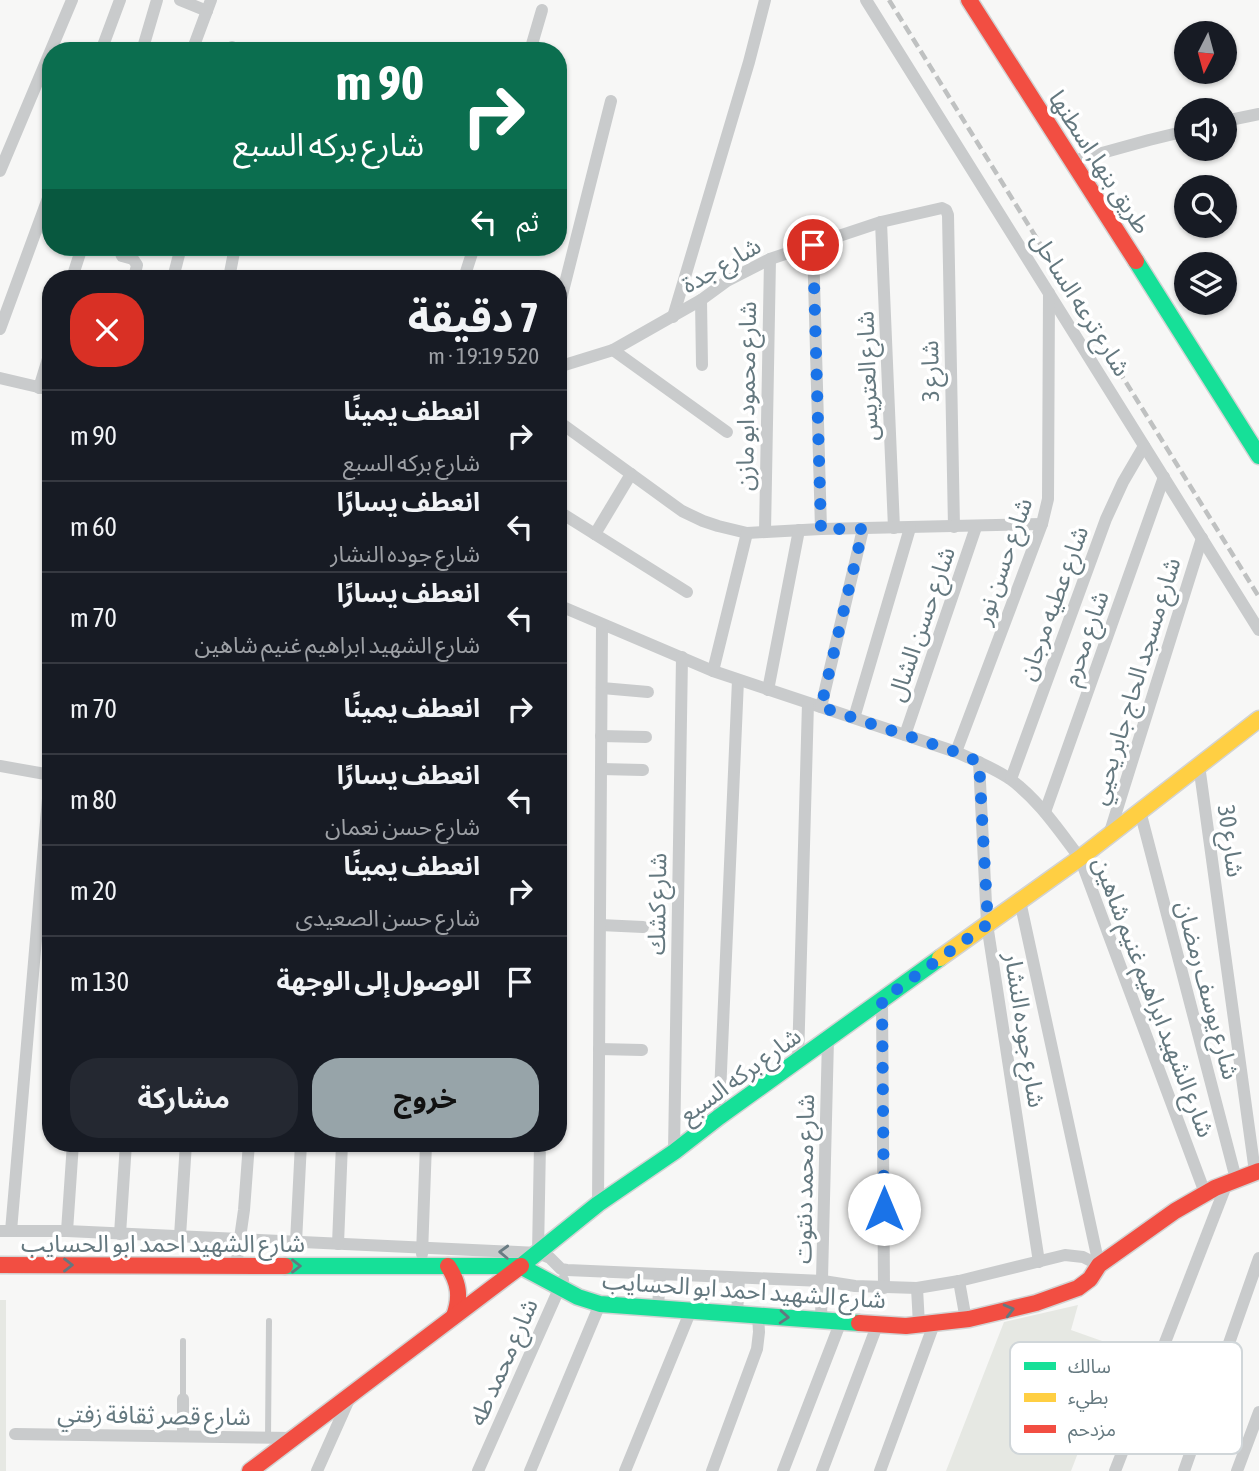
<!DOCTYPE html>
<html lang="ar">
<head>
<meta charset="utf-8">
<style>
  body { margin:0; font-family:"Asap Condensed","Noto Sans Arabic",sans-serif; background:#242831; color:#f1f3f6; direction:rtl; height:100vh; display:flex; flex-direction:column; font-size:26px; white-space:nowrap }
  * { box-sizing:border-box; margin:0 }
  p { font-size:23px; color:#9ea1a6 }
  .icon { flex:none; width:38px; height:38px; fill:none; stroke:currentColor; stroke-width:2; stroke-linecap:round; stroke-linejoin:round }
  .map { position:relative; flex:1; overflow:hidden; direction:ltr }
  .sheet { position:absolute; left:42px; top:270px; width:525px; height:882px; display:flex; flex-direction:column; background:#171b24; border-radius:28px; box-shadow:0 2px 5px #0004; direction:rtl }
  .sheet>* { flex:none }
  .hud { position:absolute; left:42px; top:42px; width:525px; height:214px; border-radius:28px; box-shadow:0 2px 5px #0004; direction:rtl; background:#0b6e4f; color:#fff; overflow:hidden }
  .needle { width:46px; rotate:186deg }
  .tools { position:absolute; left:1174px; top:21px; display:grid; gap:14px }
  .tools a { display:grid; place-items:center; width:63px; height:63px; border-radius:50%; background:#171b24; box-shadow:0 2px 5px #0004; font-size:35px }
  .pin { position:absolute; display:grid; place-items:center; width:60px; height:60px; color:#fff; margin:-30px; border:4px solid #fff; border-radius:50%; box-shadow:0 2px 7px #0007 }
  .me { position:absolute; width:77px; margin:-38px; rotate:0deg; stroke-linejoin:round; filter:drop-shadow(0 0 5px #0008) }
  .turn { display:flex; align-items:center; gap:24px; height:147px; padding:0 28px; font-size:32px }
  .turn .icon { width:91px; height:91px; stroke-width:2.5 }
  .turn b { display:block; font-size:49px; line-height:60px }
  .then { display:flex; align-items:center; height:66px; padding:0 28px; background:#0003; gap:14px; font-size:26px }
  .round { display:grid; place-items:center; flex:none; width:74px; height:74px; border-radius:28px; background:#242831 }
  .overview { display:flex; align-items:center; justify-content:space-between; height:119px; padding:0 28px }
  h1 { font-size:42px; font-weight:700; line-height:52px }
  .primary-button { display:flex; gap:14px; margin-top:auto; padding:14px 28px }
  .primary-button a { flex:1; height:80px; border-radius:28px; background:#97a4a9; color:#111; font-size:28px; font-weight:700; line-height:80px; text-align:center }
  .primary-button a+a { background:#242831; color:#f1f3f6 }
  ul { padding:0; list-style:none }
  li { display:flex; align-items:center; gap:21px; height:91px; padding:0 28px; border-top:2px solid #363941 }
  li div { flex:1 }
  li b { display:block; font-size:26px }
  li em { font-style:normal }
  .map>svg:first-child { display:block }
</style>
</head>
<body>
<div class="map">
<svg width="1259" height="1471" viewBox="0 0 1259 1471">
  <rect width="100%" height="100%" fill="#f7f7f6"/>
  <g fill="#e6e8e3">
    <rect x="0" y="1300" width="6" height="171"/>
    <polygon points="1078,1305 1071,1330 1119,1347 1071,1471 946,1471 1004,1322"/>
  </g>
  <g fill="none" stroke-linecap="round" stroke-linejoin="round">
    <g stroke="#d2d3d3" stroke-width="19">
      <g id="fast">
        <polyline points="1136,261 1259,456"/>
        <polyline points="285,1266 520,1266 578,1297 600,1304 859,1323"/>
        <polyline points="521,1266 598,1204 674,1152 719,1117 940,958"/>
      </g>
    </g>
    <g stroke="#d2d3d3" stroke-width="19">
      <polyline id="slow" points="940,958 1080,858 1259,719"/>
    </g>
    <g stroke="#d2d3d3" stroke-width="19">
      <g id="jam">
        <polyline points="969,0 1136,261"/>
        <polyline points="0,1265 285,1266"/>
        <path d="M 448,1266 C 459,1283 461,1297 454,1316"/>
        <polyline points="859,1323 906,1326 969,1319 1036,1303 1078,1288 1090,1279 1099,1265 1175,1211 1215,1188 1259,1171"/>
        <polyline points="250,1471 521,1266"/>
      </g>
    </g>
    <g stroke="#c9cbcc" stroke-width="6">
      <polyline points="183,1399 183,1341"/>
      <polyline points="268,1438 269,1321"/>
    </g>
    <g stroke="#c9cbcc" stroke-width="12">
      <polyline points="180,0 207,11"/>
      <polyline points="866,0 1259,630"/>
      <polyline points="101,51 120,0"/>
      <polyline points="142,51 157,0"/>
      <polyline points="192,51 211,0"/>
      <polyline points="232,51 232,47"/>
      <polyline points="530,51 542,10"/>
      <polyline points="1225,121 1259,114"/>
      <polyline points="1073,161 1149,140 1186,131"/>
      <polyline points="0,171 72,0"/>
      <polyline points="881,222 894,528"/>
      <polyline points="813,245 821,529"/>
      <polyline points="122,247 120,251 122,256 133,259 137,265 134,278"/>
      <polyline points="72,278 82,247"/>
      <polyline points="173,278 181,247"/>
      <polyline points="229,278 235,247"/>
      <polyline points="464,278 474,247"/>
      <polyline points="701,300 702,365"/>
      <polyline points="558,311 611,101"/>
      <polyline points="673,317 749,62 765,0"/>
      <polyline points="0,329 51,190"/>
      <polyline points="613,350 727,432"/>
      <polyline points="558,367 613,350 701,300 727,281 770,259 881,222 942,208 946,210 948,215 954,527"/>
      <polyline points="0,378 51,390"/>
      <polyline points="39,388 51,349"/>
      <polyline points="558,421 682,511 703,521 718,526 747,533 821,529 1042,524"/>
      <polyline points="558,511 687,592"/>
      <polyline points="765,532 770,259"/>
      <polyline points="595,534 631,474"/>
      <path d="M 558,605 L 713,671 L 956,752 C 974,760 994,768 1010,779 C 1039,800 1059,831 1080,858 L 1205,1193"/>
      <polyline points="713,671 747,533"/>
      <polyline points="602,688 648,692"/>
      <polyline points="768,690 799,530"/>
      <polyline points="821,707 863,529"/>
      <polyline points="854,718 910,528"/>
      <polyline points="905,735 976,527"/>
      <polyline points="601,736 646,737"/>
      <polyline points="956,752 1042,524 1048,499 1049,293"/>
      <polyline points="979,762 987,924 1039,1262"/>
      <polyline points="1199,765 1255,1172"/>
      <polyline points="0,766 51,775"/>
      <polyline points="601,769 643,770"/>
      <polyline points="1011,779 1106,519 1123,482 1144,446"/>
      <polyline points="1140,811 1236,1179"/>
      <polyline points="1045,812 1164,477"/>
      <polyline points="1109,835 1202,538"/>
      <polyline points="1020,901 1099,1265"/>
      <polyline points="600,925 643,927"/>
      <polyline points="882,1000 884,1288"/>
      <polyline points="599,1049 642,1050"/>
      <polyline points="798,1060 808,703"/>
      <polyline points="719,1117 738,680"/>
      <polyline points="674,1152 682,657"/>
      <polyline points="598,1204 602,625"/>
      <polyline points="0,1231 67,1231 538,1253 550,1258 561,1269 567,1270 823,1281 855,1286 917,1288 959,1281 1065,1255 1083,1257 1099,1265"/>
      <polyline points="11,1231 50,775"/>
      <polyline points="67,1231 73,1143"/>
      <polyline points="120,1234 126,1143"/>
      <polyline points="180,1236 186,1143"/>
      <polyline points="296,1242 301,1143"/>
      <polyline points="338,1244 342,1143"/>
      <polyline points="538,1253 540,1143"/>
      <polyline points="422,1254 426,1143"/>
      <polyline points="236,1266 244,1210 249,1143"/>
      <polyline points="959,1281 966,1320"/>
      <polyline points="917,1288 919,1325"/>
      <polyline points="658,1308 660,1274"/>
      <polyline points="737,1314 739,1278"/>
      <polyline points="821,1319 828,1039"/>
      <polyline points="15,1434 293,1438"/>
      <polyline points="183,1436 183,1399"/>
      <polyline points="317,1471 350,1397"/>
      <polyline points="478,1471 563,1280"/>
      <polyline points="530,1471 600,1304"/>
      <polyline points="625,1471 691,1310"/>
      <polyline points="712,1471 757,1349 759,1332 758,1315"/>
      <polyline points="783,1471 841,1321"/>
      <polyline points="822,1471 878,1323"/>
      <polyline points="880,1471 934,1324"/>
      <polyline points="1115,1471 1227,1183"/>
      <polyline points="1184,1471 1259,1258"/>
      <polyline points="1237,1471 1259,1412"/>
    </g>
    <use href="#fast" stroke="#16e098" stroke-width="16"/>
    <use href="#slow" stroke="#ffcf43" stroke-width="16"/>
    <use href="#jam" stroke="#f24e42" stroke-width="16"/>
    <polyline stroke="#bfc1c1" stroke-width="4.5" stroke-dasharray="10 5" stroke-linecap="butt" points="889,0 1259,597"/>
  </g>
  <defs><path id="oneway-chevron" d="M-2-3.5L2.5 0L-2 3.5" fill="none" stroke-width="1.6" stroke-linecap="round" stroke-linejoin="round" transform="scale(1.75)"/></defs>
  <use stroke="#697c83" href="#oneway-chevron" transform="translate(504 1252) rotate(-178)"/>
  <g stroke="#64787f">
    <use href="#oneway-chevron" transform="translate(68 1265)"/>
    <use href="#oneway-chevron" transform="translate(296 1266)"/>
    <use href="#oneway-chevron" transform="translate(1009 1310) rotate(-15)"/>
    <use href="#oneway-chevron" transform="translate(784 1317) rotate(4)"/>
  </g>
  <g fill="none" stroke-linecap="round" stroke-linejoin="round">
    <polyline stroke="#1a73e8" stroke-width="12" stroke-dasharray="0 21.6" points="813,245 821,529 863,529 821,707 956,752 979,762 988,924 882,1000 884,1209"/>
  </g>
  <g text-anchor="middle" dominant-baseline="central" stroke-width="7" stroke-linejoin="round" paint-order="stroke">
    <g font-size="24" fill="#64787f" stroke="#fff">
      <text transform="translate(1100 162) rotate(57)">طريق بنها, اسطنها</text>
      <text transform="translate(721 265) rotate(-30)">شارع جدة</text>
      <text transform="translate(1081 304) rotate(58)">شارع ترعه الساحل</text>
      <text transform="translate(930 371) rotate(-91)">شارع 3</text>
      <text transform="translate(867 376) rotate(-92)">شارع العتريس</text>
      <text transform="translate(746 396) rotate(-89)">شارع محمود ابو مازن</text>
      <text transform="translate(1003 561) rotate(-71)">شارع حسن نور</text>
      <text transform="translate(1053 603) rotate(-70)">شارع عطيه مرجان</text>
      <text transform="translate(921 624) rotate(-71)">شارع حسن الشال</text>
      <text transform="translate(1085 638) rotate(-71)">شارع محرم</text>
      <text transform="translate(1135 681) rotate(-73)">شارع مسجد الحاج جابر يحيي</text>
      <text transform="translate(1231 841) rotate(82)">شارع 30</text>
      <text transform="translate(657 904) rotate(-89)">شارع كشك</text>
      <text transform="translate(1208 990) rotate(75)">شارع يوسف رمضان</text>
      <text transform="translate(1154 997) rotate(69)">شارع الشهيد ابراهيم غنيم شاهين</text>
      <text transform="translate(1025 1030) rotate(81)">شارع جوده النشار</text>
      <text transform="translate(740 1075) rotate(-36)">شارع بركه السبع</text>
      <text transform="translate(804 1179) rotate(-89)">شارع محمد دنتوت</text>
      <text x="163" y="1243">شارع الشهيد احمد ابو الحسايب</text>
      <text transform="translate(744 1290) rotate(4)">شارع الشهيد احمد ابو الحسايب</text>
      <text transform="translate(503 1362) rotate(-66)">شارع محمد طه</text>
      <text transform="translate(154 1415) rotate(1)">شارع قصر ثقافة زفتي</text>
    </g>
  </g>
  <rect x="1010" y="1342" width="232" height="112" rx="10" fill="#fff" stroke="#d0d6d9" stroke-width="2"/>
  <rect x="1024" y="1362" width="32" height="8" fill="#16e098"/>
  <rect x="1024" y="1393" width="32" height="9" fill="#ffcf43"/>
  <rect x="1024" y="1425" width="32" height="8" fill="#f24e42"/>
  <g font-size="19" fill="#64787f">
    <text x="1068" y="1373">سالك</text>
    <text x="1068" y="1404">بطيء</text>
    <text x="1068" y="1436">مزدحم</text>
  </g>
</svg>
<div class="tools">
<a><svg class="needle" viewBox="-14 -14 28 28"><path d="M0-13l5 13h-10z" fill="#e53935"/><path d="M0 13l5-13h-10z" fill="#9ea1a6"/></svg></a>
<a><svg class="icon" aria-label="sound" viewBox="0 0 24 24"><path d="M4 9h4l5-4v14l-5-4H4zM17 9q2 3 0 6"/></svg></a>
<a><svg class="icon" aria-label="search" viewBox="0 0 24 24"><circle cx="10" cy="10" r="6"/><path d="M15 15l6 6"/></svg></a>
<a><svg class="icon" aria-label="layers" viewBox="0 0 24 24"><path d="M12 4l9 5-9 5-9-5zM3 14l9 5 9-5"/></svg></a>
</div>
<div class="pin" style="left:813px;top:245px;background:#d93025"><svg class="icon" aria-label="arrive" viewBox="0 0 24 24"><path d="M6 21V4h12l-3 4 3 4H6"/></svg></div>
<svg class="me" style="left:884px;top:1209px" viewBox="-20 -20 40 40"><circle r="19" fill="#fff"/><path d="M0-13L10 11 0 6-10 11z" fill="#1a73e8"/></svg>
<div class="hud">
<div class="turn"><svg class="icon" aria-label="right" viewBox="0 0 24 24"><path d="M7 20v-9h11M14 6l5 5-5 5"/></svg><div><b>90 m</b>شارع بركه السبع</div></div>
<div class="then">ثم<svg class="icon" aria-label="left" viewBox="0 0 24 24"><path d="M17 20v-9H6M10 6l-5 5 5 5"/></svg></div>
</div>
<section class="sheet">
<div class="overview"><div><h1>7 دقيقة</h1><p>520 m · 19:19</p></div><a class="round" style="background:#d93025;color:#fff"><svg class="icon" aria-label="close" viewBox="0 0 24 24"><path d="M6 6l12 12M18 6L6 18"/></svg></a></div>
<ul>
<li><svg class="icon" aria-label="right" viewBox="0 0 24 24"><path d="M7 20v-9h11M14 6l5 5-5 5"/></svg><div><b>انعطف يمينًا</b><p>شارع بركه السبع</p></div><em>90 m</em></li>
<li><svg class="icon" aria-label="left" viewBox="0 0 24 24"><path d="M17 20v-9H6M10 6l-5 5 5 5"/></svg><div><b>انعطف يسارًا</b><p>شارع جوده النشار</p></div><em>60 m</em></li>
<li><svg class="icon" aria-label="left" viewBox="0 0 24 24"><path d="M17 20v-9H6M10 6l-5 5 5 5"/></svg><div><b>انعطف يسارًا</b><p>شارع الشهيد ابراهيم غنيم شاهين</p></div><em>70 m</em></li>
<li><svg class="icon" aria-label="right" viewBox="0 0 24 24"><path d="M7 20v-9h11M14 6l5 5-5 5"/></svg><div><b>انعطف يمينًا</b></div><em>70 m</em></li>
<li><svg class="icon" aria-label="left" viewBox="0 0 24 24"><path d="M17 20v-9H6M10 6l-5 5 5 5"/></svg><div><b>انعطف يسارًا</b><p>شارع حسن نعمان</p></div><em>80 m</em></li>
<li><svg class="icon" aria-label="right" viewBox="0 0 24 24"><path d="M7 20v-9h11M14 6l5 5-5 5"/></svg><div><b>انعطف يمينًا</b><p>شارع حسن الصعيدى</p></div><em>20 m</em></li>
<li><svg class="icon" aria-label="arrive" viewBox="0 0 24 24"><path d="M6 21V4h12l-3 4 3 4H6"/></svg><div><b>الوصول إلى الوجهة</b></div><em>130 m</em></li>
</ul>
<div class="primary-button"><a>خروج</a><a>مشاركة</a></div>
</section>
</div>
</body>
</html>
